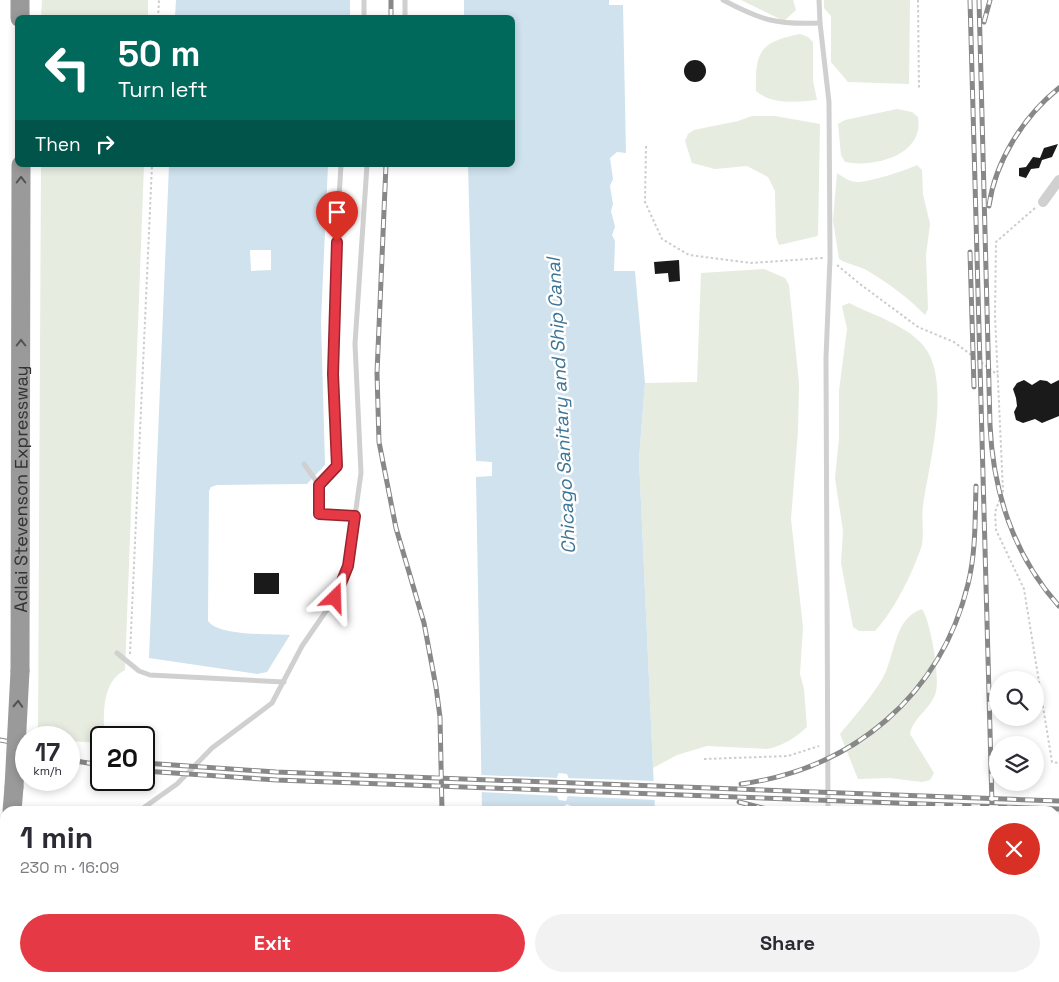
<!DOCTYPE html>
<html lang="en">
<head>
<meta charset="utf-8">
<style>
  body { margin:0; font-family:"Space Grotesk",sans-serif; background:#f2f2f3; color:#2b2b33; height:100vh; display:flex; flex-direction:column; font-size:19px; white-space:nowrap }
  * { box-sizing:border-box; margin:0 }
  p { font-size:16px; color:#7c7c81 }
  .icon { flex:none; width:28px; height:28px; fill:none; stroke:currentColor; stroke-width:2; stroke-linecap:round; stroke-linejoin:round }
  .map { position:relative; flex:1; overflow:hidden }
  .drawer { position:absolute; left:0px; top:806px; width:1060px; height:176px; display:flex; flex-direction:column; background:#fff; border-radius:15px 15px 0 0; box-shadow:0 2px 8px #0003 }
  .drawer>* { flex:none }
  .banner { position:absolute; left:15px; top:15px; width:500px; height:152px; border-radius:8px; box-shadow:0 2px 8px #0003; background:#00695c; color:#fff; overflow:hidden }
  .fabs { position:absolute; left:989px; top:671px; display:grid; gap:10px }
  .fabs a { display:grid; place-items:center; width:55px; height:55px; border-radius:50%; background:#fff; box-shadow:0 2px 8px #0003; font-size:25px }
  .speed { position:absolute; left:15px; top:726px; display:flex; gap:10px; font-size:25px; font-weight:700; text-align:center }
  .speed>* { display:grid; place-content:center; width:65px; height:65px; border-radius:50%; background:#fff; box-shadow:0 2px 8px #0003; line-height:1 }
  .speed small { font-size:12px; font-weight:400 }
  .speed .limit { border:2px solid #111; border-radius:8px; background:#fff; color:#111 }
  .pin { position:absolute; display:grid; place-items:center; width:42px; height:42px; color:#fff; margin:-51px -21px; border-radius:50% 50% 50% 0; rotate:-45deg; box-shadow:0 0 5px #0007 }
  .pin .icon { rotate:45deg }
  .me { position:absolute; width:55px; margin:-28px; rotate:22deg; stroke-linejoin:round; filter:drop-shadow(0 0 4px #0008) }
  .turn { display:flex; align-items:center; gap:18px; height:105px; padding:0 20px; font-size:22px }
  .turn .icon { width:65px; height:65px; stroke-width:2.5 }
  .turn b { display:block; font-size:35px; line-height:42px }
  .then { display:flex; align-items:center; height:48px; padding:0 20px; background:#0003; gap:10px; font-size:19px }
  .round { display:grid; place-items:center; flex:none; width:52px; height:52px; border-radius:26px; background:#f2f2f3 }
  .overview { display:flex; align-items:center; justify-content:space-between; height:85px; padding:0 20px }
  h1 { font-size:30px; font-weight:800; line-height:38px }
  .button { display:flex; gap:10px; margin-top:auto; padding:10px 20px }
  .button a { flex:1; height:58px; border-radius:30px; background:#e63946; color:#fff; font-size:20px; font-weight:800; line-height:58px; text-align:center }
  .button a+a { background:#f2f2f3; color:#2b2b33 }
  .map>svg:first-child { display:block }
</style>
</head>
<body>
<div class="map">
<svg width="1059" height="982" viewBox="0 0 1059 982">
  <rect width="100%" height="100%" fill="#fff"/>
  <g fill="#e6ecdf">
    <polygon points="42,0 148,0 148,17 41,17"/>
    <polygon points="741,0 793,0 796,10 784,21"/>
    <polygon points="824,0 910,0 909,84 848,82 831,62 831,16 824,8"/>
    <path d="M 800,34 L 808,37 L 813,42 L 813,81 L 817,100 C 798,102 772,105 756,91 C 755,51 760,42 800,34 Z"/>
    <path d="M 897,109 L 912,112 L 918,117 C 925,155 874,168 845,162 L 841,155 L 838,124 L 845,120 Z"/>
    <polygon points="752,116 775,116 820,124 818,236 779,245 776,237 775,191 768,177 747,166 715,169 692,163 685,141 688,134 694,130 738,121"/>
    <path d="M 41,165 L 144,165 L 125,670 C 101,682 104,715 104,737 L 101,738 L 101,743 L 69,741 L 69,738 L 38,738 Z"/>
    <path d="M 917,165 L 922,170 L 923,194 L 930,224 L 926,255 L 928,309 L 925,315 C 909,298 888,283 868,271 C 858,265 848,265 839,259 L 833,220 L 837,173 C 843,177 851,183 859,182 C 873,181 904,171 917,165 Z"/>
    <path d="M 764,269 L 785,278 L 789,285 L 799,383 L 798,431 L 791,519 L 803,627 L 800,674 L 804,689 L 807,727 C 795,738 783,746 767,749 L 707,746 L 677,755 L 653,768 L 639,459 L 645,383 L 697,382 L 701,273 Z"/>
    <path d="M 849,303 C 875,316 918,329 930,356 C 948,396 929,464 923,506 C 921,519 925,536 921,548 C 912,574 894,611 875,631 L 859,631 L 853,627 L 841,563 L 843,531 L 835,478 L 839,439 L 839,391 L 847,329 L 842,306 Z"/>
    <path d="M 922,609 C 931,622 941,681 935,695 C 929,710 913,718 910,734 L 934,773 L 930,780 L 922,782 L 889,778 L 858,779 L 840,734 C 854,717 869,700 881,681 C 896,658 892,619 922,609 Z"/>
    <polygon points="1055,837 1059,837 1059,923 1055,928"/>
    <polygon points="1059,941 1059,982 1038,982 1040,978 1055,978 1055,948"/>
    <rect x="658" y="978" width="154" height="4"/>
  </g>
  <g fill="#cfe2ee" fill-rule="evenodd">
    <polygon points="176,0 350,0 350,17 175,17"/>
    <path d="M 464,0 L 609,0 L 609,5 L 623,5 L 626,153 L 617,152 L 610,158 L 613,179 L 610,186 L 613,204 L 611,211 L 615,227 L 612,235 L 615,241 L 614,271 L 635,271 L 645,383 L 639,459 L 655,811 L 571,811 L 571,806 L 567,804 L 563,807 L 563,811 L 482,811 L 476,477 L 492,476 L 492,462 L 476,461 L 468,165 L 512,165 L 512,18 L 464,17 ZM 559,773 L 567,774 C 571,783 570,792 566,801 L 559,800 C 554,792 554,782 559,773 Z"/>
    <path d="M 169,165 L 328,165 L 321,321 L 325,465 L 307,484 L 217,485 L 211,487 L 209,491 L 208,621 C 218,636 271,634 290,635 L 267,672 L 257,674 L 149,658 ZM 250,250 L 271,250 L 271,270 L 251,271 Z"/>
    <rect x="165" y="978" width="205" height="4"/>
    <polygon points="486,978 657,978 658,982 486,982"/>
  </g>
  <g fill="#fff">
    <polygon points="480,775 560,778 559,796 480,792"/>
    <polygon points="566,778 656,781 657,800 565,796"/>
  </g>
  <g fill="#1a1a1a">
    <circle cx="695" cy="71" r="11"/>
    <polygon points="1058,144 1052,157 1042,160 1039,168 1031,169 1026,178 1019,176 1019,168 1026,167 1033,157 1040,158 1044,148"/>
    <polygon points="679,260 680,281 669,282 668,273 655,274 654,262"/>
    <polygon points="1024,380 1032,385 1040,380 1047,381 1051,384 1059,380 1059,416 1042,423 1035,419 1023,423 1016,420 1014,412 1017,406 1016,398 1013,389 1017,383"/>
    <rect x="254" y="573" width="25" height="21"/>
  </g>
  <g fill="none" stroke-linecap="round" stroke-linejoin="round">
    <g stroke="#cdcdcd" stroke-width="2" stroke-dasharray="2.5 2.5" stroke-linecap="butt">
      <polyline points="918,0 919,90"/>
      <polyline points="158,18 159,0"/>
      <polyline points="646,146 645,202 662,239 689,255 751,263 823,258"/>
      <polyline points="1035,208 996,242 995,316 1003,491 995,512 996,530 1024,589 1052,762 1059,763"/>
      <polyline points="837,265 860,284 918,327 954,342 998,375"/>
      <polyline points="130,654 152,165"/>
      <polyline points="704,759 788,756 819,746"/>
    </g>
    <g stroke="#d0d0d0" stroke-width="5">
      <path d="M 723,0 C 761,20 776,25 820,23"/>
      <polyline points="819,0 820,23 829,102 830,258 826,358 828,811"/>
      <polyline points="364,18 364,0"/>
      <polyline points="405,18 405,0"/>
      <polyline points="341,165 334,281 333,374 337,466 319,485 319,514 355,516"/>
      <polyline points="304,464 319,485"/>
      <polyline points="117,653 139,671 150,675 284,682"/>
      <polyline points="139,811 177,784 212,748 272,703 302,646 335,598 348,566 361,473 355,344 367,165"/>
      <polyline points="445,978 445,982"/>
      <polyline points="834,978 835,982"/>
      <polyline points="848,978 853,982"/>
      <polyline points="91,982 91,978"/>
    </g>
    <polyline stroke="#d0d0d0" stroke-width="10" points="1043,202 1059,180"/>
    <g stroke="#9a9a9a" stroke-width="19">
      <polyline points="20,0 20,18"/>
      <path id="s1" d="M 20,671 L 21,165"/>
      <polyline points="12,811 14,787"/>
      <polyline points="0,969 5,911"/>
    </g>
    <g stroke="#888" stroke-width="5">
      <g id="rail">
        <polyline points="970,0 992,804"/>
        <path d="M 979,0 L 990,425 C 993,492 1014,556 1059,606"/>
        <polyline points="391,18 391,0"/>
        <polyline points="984,22 990,0"/>
        <polyline points="386,165 377,373 379,442 396,528 424,623 436,687 440,717 442,811"/>
        <path d="M 989,206 C 995,161 1024,116 1059,88"/>
        <polyline points="970,252 974,387"/>
        <polyline points="0,740 26,745"/>
        <polyline points="69,760 101,765"/>
        <polyline points="144,763 276,772 1059,801"/>
        <polyline points="144,771 277,780 1059,809"/>
        <path d="M 741,784 C 853,769 941,695 968,584 C 976,552 975,518 976,486"/>
        <polyline points="739,802 775,811"/>
        <polyline points="1055,938 1059,932"/>
        <polyline points="457,978 457,982"/>
        <polyline points="964,978 965,982"/>
        <polyline points="989,978 989,982"/>
        <polyline points="996,978 996,982"/>
        <polyline points="1031,982 1033,978"/>
      </g>
    </g>
    <use href="#rail" stroke="#fff" stroke-width="3" stroke-dasharray="9" stroke-linecap="butt"/>
    <polyline stroke="#9a9a9a" stroke-width="19" points="14,787 20,671"/>
  </g>
  <defs><path id="oneway-chevron" d="M-2-3.5L2.5 0L-2 3.5" fill="none" stroke-width="1.6" stroke-linecap="round" stroke-linejoin="round" transform="scale(1.25)"/></defs>
  <g stroke="#525252">
    <use href="#oneway-chevron" transform="translate(21 180) rotate(-90)"/>
    <use href="#oneway-chevron" transform="translate(21 343) rotate(-90)"/>
    <use href="#oneway-chevron" transform="translate(18 704) rotate(-87)"/>
  </g>
  <g fill="none" stroke-linecap="round" stroke-linejoin="round">
    <g stroke="#96252e" stroke-width="12">
      <polyline id="route" points="335,598 348,566 355,516 319,514 319,485 337,466 333,374 337,242"/>
    </g>
    <use href="#route" stroke="#e63946" stroke-width="9"/>
  </g>
  <g text-anchor="middle" dominant-baseline="central" stroke-width="5" stroke-linejoin="round" paint-order="stroke">
    <g font-size="18" fill="#333" stroke="#fff">
      <text stroke="none"><textPath href="#s1" startOffset="182">Adlai Stevenson Expressway</textPath></text>
    </g>
    <g font-size="19" font-style="italic" fill="#3f7597" stroke="#fff">
      <text transform="translate(561 406) rotate(-93)">Chicago Sanitary and Ship Canal</text>
    </g>
  </g>
</svg>
<div class="fabs">
<a><svg class="icon" aria-label="search" viewBox="0 0 24 24"><circle cx="10" cy="10" r="6"/><path d="M15 15l6 6"/></svg></a>
<a><svg class="icon" aria-label="layers" viewBox="0 0 24 24"><path d="M12 4l9 5-9 5-9-5zM3 14l9 5 9-5"/></svg></a>
</div>
<div class="speed"><div>17<small>km/h</small></div><div class="limit">20</div></div>
<div class="pin" style="left:337px;top:242px;background:#d93025"><svg class="icon" aria-label="arrive" viewBox="0 0 24 24"><path d="M6 21V4h12l-3 4 3 4H6"/></svg></div>
<svg class="me" style="left:335px;top:598px" viewBox="-20 -20 40 40"><path d="M0-17L14 15 0 8-14 15z" fill="#e63946" stroke="#fff" stroke-width="4"/></svg>
<div class="banner">
<div class="turn"><svg class="icon" aria-label="left" viewBox="0 0 24 24"><path d="M17 20v-9H6M10 6l-5 5 5 5"/></svg><div><b>50 m</b>Turn left</div></div>
<div class="then">Then<svg class="icon" aria-label="right" viewBox="0 0 24 24"><path d="M7 20v-9h11M14 6l5 5-5 5"/></svg></div>
</div>
<section class="drawer">
<div class="overview"><div><h1>1 min</h1><p>230 m · 16:09</p></div><a class="round" style="background:#d93025;color:#fff"><svg class="icon" aria-label="close" viewBox="0 0 24 24"><path d="M6 6l12 12M18 6L6 18"/></svg></a></div>
<div class="button"><a>Exit</a><a>Share</a></div>
</section>
</div>
</body>
</html>
